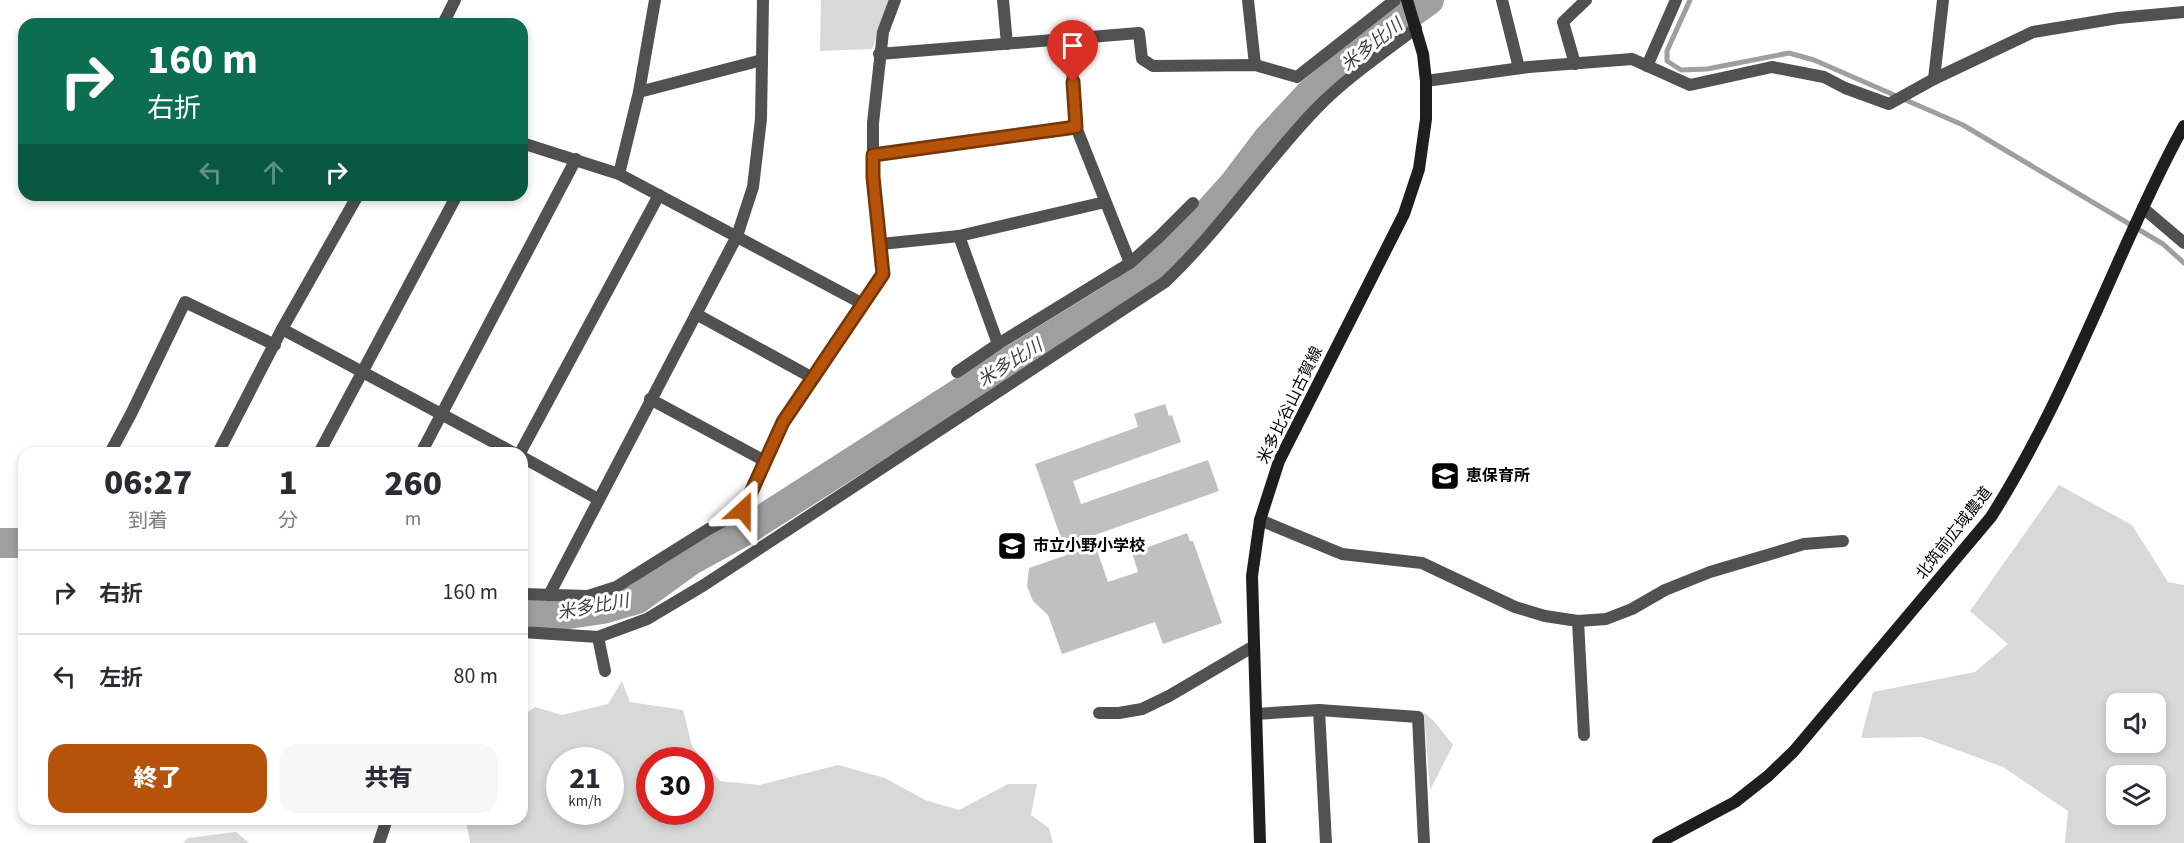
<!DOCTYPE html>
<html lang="ja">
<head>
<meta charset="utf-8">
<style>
  body { margin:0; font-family:"Source Sans 3","Noto Sans JP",sans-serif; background:#f7f7f7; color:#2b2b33; height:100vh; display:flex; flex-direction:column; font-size:22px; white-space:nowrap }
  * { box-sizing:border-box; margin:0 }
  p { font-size:20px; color:#7c7c81 }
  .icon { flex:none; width:33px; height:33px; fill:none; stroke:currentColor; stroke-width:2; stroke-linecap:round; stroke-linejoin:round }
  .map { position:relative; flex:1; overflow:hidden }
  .panel { position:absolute; left:18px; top:447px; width:510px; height:378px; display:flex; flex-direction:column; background:#fff; border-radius:18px; box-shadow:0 3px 9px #0003 }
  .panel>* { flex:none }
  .guide { position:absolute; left:18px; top:18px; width:510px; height:183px; border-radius:18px; box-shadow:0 3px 9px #0003; background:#0b6e4f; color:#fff; overflow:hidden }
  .controls { position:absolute; left:2106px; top:693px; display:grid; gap:12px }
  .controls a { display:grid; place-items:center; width:60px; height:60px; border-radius:12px; background:#fff; box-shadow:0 3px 9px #0003; font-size:30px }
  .speed { position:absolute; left:546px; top:747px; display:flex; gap:12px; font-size:30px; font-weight:700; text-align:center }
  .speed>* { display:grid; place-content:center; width:78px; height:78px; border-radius:50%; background:#fff; box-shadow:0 3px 9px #0003; line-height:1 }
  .speed small { font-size:15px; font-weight:400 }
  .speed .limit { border:9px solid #d22; background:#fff; color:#111 }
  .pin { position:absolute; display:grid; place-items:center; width:51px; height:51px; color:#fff; margin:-62px -26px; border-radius:50% 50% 50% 0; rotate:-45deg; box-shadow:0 0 6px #0007 }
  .pin .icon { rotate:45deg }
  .me { position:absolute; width:66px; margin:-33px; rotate:24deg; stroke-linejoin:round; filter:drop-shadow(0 0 4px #0008) }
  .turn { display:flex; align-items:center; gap:21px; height:126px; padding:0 30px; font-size:27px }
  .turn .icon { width:78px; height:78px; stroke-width:2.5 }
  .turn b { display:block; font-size:42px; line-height:51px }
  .lanes { display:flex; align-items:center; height:57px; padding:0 30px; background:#0003; justify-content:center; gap:30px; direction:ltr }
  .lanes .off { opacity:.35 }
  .eta { display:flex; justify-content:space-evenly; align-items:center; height:102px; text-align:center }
  .eta b { font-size:36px; font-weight:800; line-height:42px }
  .action { display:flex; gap:12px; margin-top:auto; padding:12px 30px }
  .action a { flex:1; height:69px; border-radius:18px; background:#b45309; color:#fff; font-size:24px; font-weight:800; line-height:69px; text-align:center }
  .action a+a { background:#f7f7f7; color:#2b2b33 }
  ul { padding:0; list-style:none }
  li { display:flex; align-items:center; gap:18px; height:84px; padding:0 30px; border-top:2px solid #e1e1e2 }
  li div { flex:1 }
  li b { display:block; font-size:22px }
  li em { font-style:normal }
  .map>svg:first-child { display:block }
</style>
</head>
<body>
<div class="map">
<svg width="2184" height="843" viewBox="0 0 2184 843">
  <rect width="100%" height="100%" fill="#fff"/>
  <g fill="#d8d8d8" fill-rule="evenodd">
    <polygon points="821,0 891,0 872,49 820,51"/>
    <path d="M 2059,485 L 2132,525 L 2168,582 L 2184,585 L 2184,843 L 2065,843 L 2068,811 L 2003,767 L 1922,737 L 1861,738 L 1873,692 L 1975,672 L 2008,644 L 1970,611 ZM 2116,704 L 2156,704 L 2156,742 L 2116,742 ZM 2116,776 L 2156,776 L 2156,814 L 2116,814 Z"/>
    <path d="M 622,681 L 630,702 L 683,710 L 692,746 L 720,781 L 759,785 L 838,765 L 885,778 L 925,800 L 959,810 L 1008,784 L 1037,784 L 1031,815 L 1049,828 L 1053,843 L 470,843 L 466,819 L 522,819 L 522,716 L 535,707 L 562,715 L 608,704 ZM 610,760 L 610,812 L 560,812 L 560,760 ZM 700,760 L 700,812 L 650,812 L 650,760 Z"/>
    <polygon points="1424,713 1433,720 1453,745 1430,790"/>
    <polygon points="236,832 249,843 183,843 188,838"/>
  </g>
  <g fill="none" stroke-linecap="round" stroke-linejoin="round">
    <polyline stroke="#9f9f9f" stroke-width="5" points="1690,0 1667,51 1667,61 1681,70 1707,69 1789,53 1814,60 1963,125 2163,244 2184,263"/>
    <g stroke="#9f9f9f" stroke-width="30">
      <polyline points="0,543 24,543"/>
      <polyline points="522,610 556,616 602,609 637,599 691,560 746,530 996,370 1120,294 1164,260 1197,225 1234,184 1268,139 1310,94 1388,30 1429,0"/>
    </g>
  </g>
  <polygon fill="#c0c0c0" points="1165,404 1169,416 1172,415 1181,442 1073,481 1081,504 1208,460 1219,491 1092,536 1108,582 1138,572 1132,553 1187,533 1190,541 1193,541 1222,623 1163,644 1155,622 1062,654 1048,615 1033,601 1027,586 1029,568 1067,555 1035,464 1138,427 1134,414"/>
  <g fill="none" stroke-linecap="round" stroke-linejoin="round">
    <g stroke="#515151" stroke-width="12">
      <polyline points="1003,0 1007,44"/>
      <polyline points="1248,0 1255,65"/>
      <polyline points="1502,0 1519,68"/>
      <polyline points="443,24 455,0"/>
      <polyline points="1070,38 1076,127 1130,263"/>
      <polyline points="879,54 1139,33 1142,59 1153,66 1255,65 1297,77 1395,0"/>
      <polyline points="1575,64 1563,22 1586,0"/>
      <polyline points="1647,66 1676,0"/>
      <polyline points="1934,79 1943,0"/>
      <polyline points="1426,81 1529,67 1632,59 1690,85 1772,67 1824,77 1845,88 1889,104 1934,79 2033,32 2118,18 2184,12"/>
      <polyline points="639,92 762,60"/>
      <polyline points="522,143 619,174 863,304"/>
      <polyline points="873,155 1076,127"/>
      <polyline points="619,174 639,92 655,0"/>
      <polyline points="2143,208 2184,243"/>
      <polyline points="959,236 998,344"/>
      <polyline points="881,244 959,236 1105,202"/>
      <polyline points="696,314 811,377"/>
      <polyline points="282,329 514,453"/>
      <polyline points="957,372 998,344 1130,263 1159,237 1193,203"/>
      <polyline points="650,399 765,461"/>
      <polyline points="110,453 131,414 185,302 275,345"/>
      <polyline points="218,453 282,329 358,195"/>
      <polyline points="319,453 457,195"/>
      <polyline points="421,453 576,159"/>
      <polyline points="520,453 659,195"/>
      <polyline points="522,457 598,499"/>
      <polyline points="1260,520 1342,554 1422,563 1515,607 1545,616 1578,621 1606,619 1632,609 1665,590 1710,572 1804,544 1843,541"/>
      <polyline points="522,594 588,596 616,587 707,530 743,510 782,422 883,274 873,177 873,123 883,32 895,0"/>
      <polyline points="549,595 737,236 753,187 761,119 763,0"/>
      <polyline points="1578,621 1584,735"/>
      <path d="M 522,632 L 598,637 L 647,619 L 704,585 L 1165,282 C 1221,229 1263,164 1316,109 C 1346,78 1382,54 1416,28"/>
      <polyline points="598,637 605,671"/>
      <polyline points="1319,710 1326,843"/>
      <polyline points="1099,713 1119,713 1142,709 1169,696 1254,646"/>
      <polyline points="1256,714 1319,710 1418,717 1424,843"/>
      <polyline points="379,843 387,819"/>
    </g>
    <g stroke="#1e1e1e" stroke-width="12">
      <polyline points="1260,843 1252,576 1260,520 1279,461 1404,214 1419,169 1426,119 1426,81 1423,54 1407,0"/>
      <path d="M 1658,843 L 1735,802 L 1768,776 L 1794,751 L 1991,517 C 2047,429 2087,331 2130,236 C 2147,199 2164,161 2184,126"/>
    </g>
  </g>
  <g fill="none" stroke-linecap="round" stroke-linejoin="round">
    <g stroke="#753606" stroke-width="15">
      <polyline id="route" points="743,510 783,422 883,274 873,177 873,155 1076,127 1073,82"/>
    </g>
    <use href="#route" stroke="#b45309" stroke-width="10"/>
  </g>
  <defs>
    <g id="school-square" transform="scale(1.5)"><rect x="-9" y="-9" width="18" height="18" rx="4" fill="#000" stroke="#fff"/><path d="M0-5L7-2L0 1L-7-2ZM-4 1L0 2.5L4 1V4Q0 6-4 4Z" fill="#fff"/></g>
  </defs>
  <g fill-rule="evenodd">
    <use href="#school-square" x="1445" y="476"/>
    <use href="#school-square" x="1012" y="546"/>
  </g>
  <g text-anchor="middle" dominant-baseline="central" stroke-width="6" stroke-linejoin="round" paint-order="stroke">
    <g font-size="16" fill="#000" stroke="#fff">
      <text transform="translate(1290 405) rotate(-64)">米多比谷山古賀線</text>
      <text transform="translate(1954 533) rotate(-52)">北筑前広域農道</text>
    </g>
    <g font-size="16" font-weight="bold" fill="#000" stroke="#fff" text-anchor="start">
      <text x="1466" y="476">恵保育所</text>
      <text x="1033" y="546">市立小野小学校</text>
    </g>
    <g font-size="18" font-style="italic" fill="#404040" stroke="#fff">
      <text transform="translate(1372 45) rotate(-38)">米多比川</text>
      <text transform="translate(1010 363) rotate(-32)">米多比川</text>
      <text transform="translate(593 607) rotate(-10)">米多比川</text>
    </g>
  </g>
</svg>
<div class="controls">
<a><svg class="icon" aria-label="sound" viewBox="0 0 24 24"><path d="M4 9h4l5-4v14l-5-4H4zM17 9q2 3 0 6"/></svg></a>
<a><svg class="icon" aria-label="layers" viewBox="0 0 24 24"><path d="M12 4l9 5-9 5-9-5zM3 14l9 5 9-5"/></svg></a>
</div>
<div class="speed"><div>21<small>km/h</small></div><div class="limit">30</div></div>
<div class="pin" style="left:1073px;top:82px;background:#d93025"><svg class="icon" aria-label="arrive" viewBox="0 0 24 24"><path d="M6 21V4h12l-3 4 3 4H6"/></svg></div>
<svg class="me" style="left:743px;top:510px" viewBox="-20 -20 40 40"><path d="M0-17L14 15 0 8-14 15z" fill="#b45309" stroke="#fff" stroke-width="4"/></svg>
<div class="guide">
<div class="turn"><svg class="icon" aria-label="right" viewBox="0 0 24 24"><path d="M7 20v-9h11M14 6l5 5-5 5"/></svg><div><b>160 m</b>右折</div></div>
<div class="lanes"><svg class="icon off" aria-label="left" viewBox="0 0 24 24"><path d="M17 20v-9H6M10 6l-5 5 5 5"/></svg><svg class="icon off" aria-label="ahead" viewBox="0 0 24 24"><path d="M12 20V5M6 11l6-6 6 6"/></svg><svg class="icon" aria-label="right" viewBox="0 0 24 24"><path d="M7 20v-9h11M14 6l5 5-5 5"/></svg></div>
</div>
<section class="panel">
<div class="eta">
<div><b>06:27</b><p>到着</p></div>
<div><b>1</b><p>分</p></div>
<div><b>260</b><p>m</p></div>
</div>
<ul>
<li><svg class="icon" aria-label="right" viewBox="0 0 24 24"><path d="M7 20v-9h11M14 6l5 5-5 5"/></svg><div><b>右折</b></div><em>160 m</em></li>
<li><svg class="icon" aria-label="left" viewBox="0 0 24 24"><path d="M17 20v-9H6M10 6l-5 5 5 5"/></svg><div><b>左折</b></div><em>80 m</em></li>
</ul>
<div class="action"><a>終了</a><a>共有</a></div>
</section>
</div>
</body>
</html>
